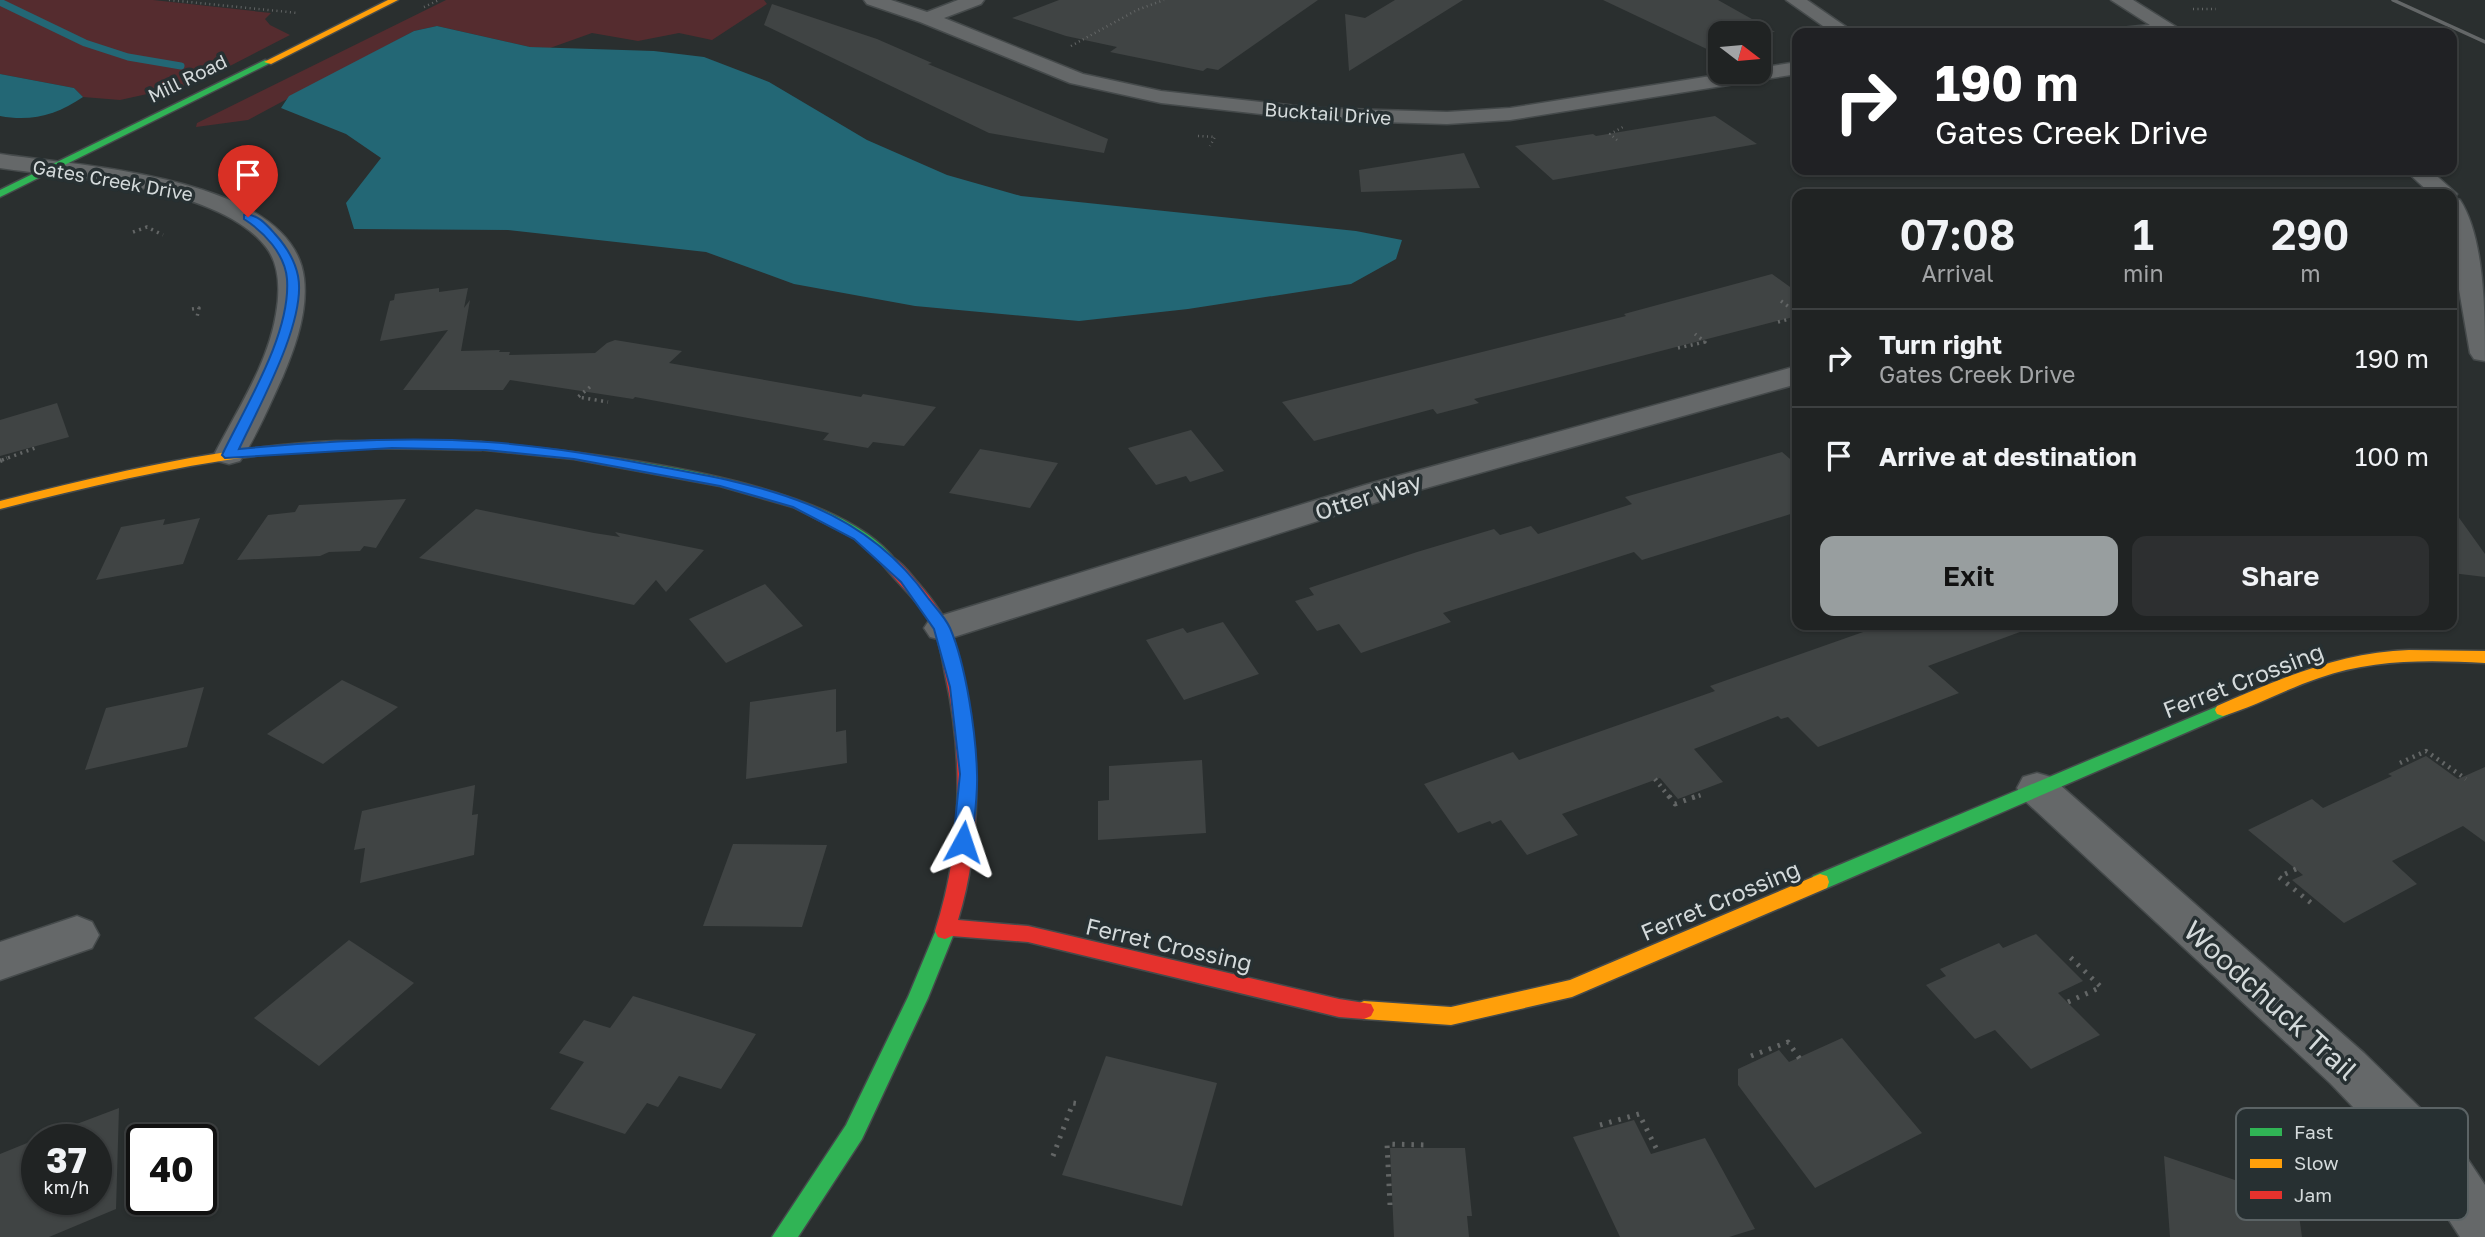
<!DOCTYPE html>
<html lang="en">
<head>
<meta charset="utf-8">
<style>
  body { margin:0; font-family:"Golos Text",sans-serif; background:#2d2f30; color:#f1f3f6; height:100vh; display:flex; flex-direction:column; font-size:26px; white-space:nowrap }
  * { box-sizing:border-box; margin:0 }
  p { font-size:23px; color:#a2a4a6 }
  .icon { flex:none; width:38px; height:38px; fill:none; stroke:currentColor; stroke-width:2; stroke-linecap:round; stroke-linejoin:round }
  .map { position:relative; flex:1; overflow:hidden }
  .side { position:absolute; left:1792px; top:189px; width:665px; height:441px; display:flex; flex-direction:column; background:#202323; border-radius:14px; box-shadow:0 2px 5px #0004,0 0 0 2px #3d4041 }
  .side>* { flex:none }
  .guide { position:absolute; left:1792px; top:28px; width:665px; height:147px; border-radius:14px; box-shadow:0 2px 5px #0004,0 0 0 2px #3d4041; background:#202124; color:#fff; overflow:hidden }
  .needle { width:46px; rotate:106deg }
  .controls { position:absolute; left:1708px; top:21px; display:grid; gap:14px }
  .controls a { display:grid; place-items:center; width:63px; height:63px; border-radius:14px; background:#202323; box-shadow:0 2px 5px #0004,0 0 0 2px #3d4041; font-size:35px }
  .speed { position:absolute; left:21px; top:1124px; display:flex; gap:14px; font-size:35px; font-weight:700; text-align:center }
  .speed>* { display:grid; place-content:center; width:91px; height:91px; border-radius:50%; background:#202323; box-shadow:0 2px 5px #0004,0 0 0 2px #3d4041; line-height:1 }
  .speed small { font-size:18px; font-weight:400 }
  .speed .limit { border:4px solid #111; border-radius:10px; background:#fff; color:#111 }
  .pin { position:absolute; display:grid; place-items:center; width:60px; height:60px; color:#fff; margin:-72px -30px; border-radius:50% 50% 50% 0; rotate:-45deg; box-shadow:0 0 7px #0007 }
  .pin .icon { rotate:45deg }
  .me { position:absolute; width:77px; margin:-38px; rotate:5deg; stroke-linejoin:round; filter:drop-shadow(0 0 5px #0008) }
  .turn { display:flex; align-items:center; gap:24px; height:147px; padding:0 28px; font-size:32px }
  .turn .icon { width:91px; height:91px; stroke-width:2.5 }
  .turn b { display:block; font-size:49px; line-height:60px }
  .eta { display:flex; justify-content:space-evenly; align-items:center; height:119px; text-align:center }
  .eta b { font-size:42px; font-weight:600; line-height:49px }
  .action { display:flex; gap:14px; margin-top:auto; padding:14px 28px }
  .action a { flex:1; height:80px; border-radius:14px; background:#989e9f; color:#111; font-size:28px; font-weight:600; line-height:80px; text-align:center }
  .action a+a { background:#2d2f30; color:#f1f3f6 }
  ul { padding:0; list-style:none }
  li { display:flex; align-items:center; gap:21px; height:98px; padding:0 28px; border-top:2px solid #3d4041 }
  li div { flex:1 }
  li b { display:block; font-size:26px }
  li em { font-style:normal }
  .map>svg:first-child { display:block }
</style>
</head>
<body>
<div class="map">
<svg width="2485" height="1237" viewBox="0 0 2485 1237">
  <rect width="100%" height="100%" fill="#2a2f2f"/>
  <g fill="#552c2f">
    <polygon points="0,0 153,0 271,13 265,19 270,25 290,35 197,83 120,100 83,97 74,88 0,74"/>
    <polygon points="446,0 764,0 767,4 712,40 679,33 638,41 592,33 550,48 530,47 437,26 414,31 248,120 196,127 197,123"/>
  </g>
  <g fill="#236775">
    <polygon points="437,26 530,47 654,51 704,57 769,82 867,140 947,175 1021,196 1356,231 1402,240 1396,259 1351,284 1188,309 1079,321 915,306 794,284 706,252 508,230 354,229 346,203 381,158 346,134 281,108 289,96 414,31"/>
    <path d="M 0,74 L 74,88 L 83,97 C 57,115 31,122 0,116 Z"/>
  </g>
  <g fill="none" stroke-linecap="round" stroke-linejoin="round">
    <polyline stroke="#236775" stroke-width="7" points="0,2 85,43 128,57 181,66"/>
  </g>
  <g fill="#404444">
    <polygon points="1059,0 1318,0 1218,70 1207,68 1203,71 1110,52 1117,47 1066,36 1012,18"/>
    <polygon points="1395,0 1463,0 1349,71 1345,14 1365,18"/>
    <polygon points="1603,0 1718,0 1775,32 1720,33 1720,51 1713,52"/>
    <polygon points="772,4 877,39 932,63 928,64 1108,139 1104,153 989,133 764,25"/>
    <polygon points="1715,116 1757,144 1553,180 1515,146 1593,134 1596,136"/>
    <polygon points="1464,153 1480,188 1361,192 1359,170"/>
    <polygon points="1772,274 1797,292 1797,316 1474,399 1479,403 1437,414 1433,409 1314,441 1282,402 1626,316 1624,314"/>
    <polygon points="439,288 439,292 468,288 464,308 470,300 461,351 500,350 499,352 510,352 509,355 595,353 607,343 615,340 682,351 669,363 861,397 863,394 936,407 904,446 873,442 868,448 823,440 829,433 635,397 633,399 510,380 503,390 403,390 448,330 380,341 390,301 394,300 395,294"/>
    <polygon points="57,403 69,437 0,456 0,420"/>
    <polygon points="1191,430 1224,471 1190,482 1186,476 1156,485 1128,448"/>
    <polygon points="980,449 1058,463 1030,508 949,493"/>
    <polygon points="1782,452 1797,465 1797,512 1642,560 1634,552 1443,613 1451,622 1361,653 1339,624 1317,631 1295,601 1314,595 1309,588 1417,552 1494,529 1500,535 1531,526 1538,534 1632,504 1625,497"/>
    <polygon points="406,499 376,548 364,546 360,551 329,552 320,556 237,560 268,515 295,512 299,505"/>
    <polygon points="2452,508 2485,554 2485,577 2452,573"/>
    <polygon points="476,509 594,533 620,537 615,532 704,550 666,592 656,580 634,605 419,558"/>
    <polygon points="200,518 183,564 96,580 121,527 165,519 163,525"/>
    <polygon points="765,584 803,626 726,663 689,619"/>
    <polygon points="1223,622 1259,674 1184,700 1146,640 1183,628 1187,633"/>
    <polygon points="1883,625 2028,625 2028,629 1928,666 1959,693 1818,747 1788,717 1781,719 1778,716 1694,749 1723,782 1678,799 1660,778 1562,814 1578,835 1527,855 1501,820 1492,824 1490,821 1458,833 1424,784 1513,752 1519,760 1715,691 1710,686"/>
    <polygon points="342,680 398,707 323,764 267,734"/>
    <polygon points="204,687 187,747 85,770 106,708"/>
    <polygon points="836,689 836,732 846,730 847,763 746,779 750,702"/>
    <polygon points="2426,756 2458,779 2485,767 2485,842 2463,826 2392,861 2417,884 2344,923 2292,880 2303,875 2248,830 2312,799 2323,808 2392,776 2388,774"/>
    <polygon points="1202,760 1206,833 1098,840 1098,801 1109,800 1109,766"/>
    <polygon points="475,785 472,815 478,814 474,855 360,883 365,848 354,850 362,811"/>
    <polygon points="733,844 827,845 802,927 703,926"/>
    <polygon points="2036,934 2083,981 2058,993 2100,1035 2031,1069 1995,1030 1975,1039 1926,985 1946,976 1940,969 1999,943 2003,948"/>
    <polygon points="349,940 414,983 319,1066 254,1018"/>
    <polygon points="633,996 756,1034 721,1089 679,1076 658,1107 647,1103 625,1134 550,1109 584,1062 559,1053 584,1020 610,1028"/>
    <polygon points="1842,1038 1922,1133 1815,1188 1738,1085 1738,1069 1779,1050 1789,1062"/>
    <polygon points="1106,1056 1217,1083 1182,1206 1062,1175"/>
    <polygon points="119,1108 116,1209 49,1237 0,1237 0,1154 37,1139 37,1199 96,1199 96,1139 37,1139"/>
    <polygon points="1634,1120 1651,1154 1705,1138 1755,1229 1729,1237 1620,1237 1573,1137"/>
    <polygon points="1390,1148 1465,1148 1472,1216 1467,1216 1469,1237 1394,1237"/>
    <polygon points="2164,1156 2297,1201 2302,1237 2170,1237"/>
  </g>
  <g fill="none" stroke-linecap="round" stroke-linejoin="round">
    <g stroke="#454a4b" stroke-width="3">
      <g id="street">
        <polygon points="864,0 891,0 927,12 958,0 984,0 981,4 944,18 1083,74 1161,91 1315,108 1447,112 1510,108 1736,72 1759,72 1759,68 1797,62 1797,74 1510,120 1447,124 1315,120 1161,103 1070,83 920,22 867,4"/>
        <polygon points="1786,0 1807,0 1855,33 1833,33"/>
        <polygon points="2111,0 2133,0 2186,33 2110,33 2112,29 2150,25"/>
        <path d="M 0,154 C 77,166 292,176 304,278 C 308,311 296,345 283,376 C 270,404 257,436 240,461 L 229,464 L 218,461 L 214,455 C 237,410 268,364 276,314 C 280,292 280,265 266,247 C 218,185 74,179 0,168 Z"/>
        <path d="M 2405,170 L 2430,170 L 2457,194 L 2454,198 L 2460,200 C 2485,238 2485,316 2485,361 L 2474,359 L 2470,353 L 2452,249 L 2452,194 L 2431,194 Z"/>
        <polygon points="1797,366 1797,384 1387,499 954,637 942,640 930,637 924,628 930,619 1365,485"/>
        <polygon points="2037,773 2051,777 2364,1053 2459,1146 2485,1185 2485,1237 2460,1237 2423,1180 2330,1083 2023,799 2017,788 2023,777"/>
        <polygon points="77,916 92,922 99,935 92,948 0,980 0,942"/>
      </g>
    </g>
    <g stroke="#454a4b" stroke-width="3">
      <g id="fast">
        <polygon points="265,60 272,62 0,197 0,190"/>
        <path d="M 481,442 C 582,452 834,477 896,561 L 893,564 L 883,564 L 854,538 L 793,507 L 720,486 L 574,459 L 476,449 L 474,446 Z"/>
        <polygon points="2223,704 2229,706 2231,710 2229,714 1827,888 1820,890 1813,888 1811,882 1813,876"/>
        <polygon points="945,923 952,925 955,931 928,998 862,1139 798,1237 772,1237 846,1125 908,997 938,925"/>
      </g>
    </g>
    <g stroke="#454a4b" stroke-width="3">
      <g id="slow">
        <polygon points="388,0 398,0 271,64 264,62"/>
        <path d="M 336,441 L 481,442 L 488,446 L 481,450 C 417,449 352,446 288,452 C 191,462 95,485 0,509 L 0,501 C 110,473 222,446 336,441 Z"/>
        <path d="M 2409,650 L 2485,651 L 2485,663 C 2428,660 2373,659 2319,678 C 2286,689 2256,706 2223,716 L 2217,714 L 2215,710 L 2217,706 C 2279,679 2341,652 2409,650 Z"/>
        <polygon points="1820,874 1827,876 1829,882 1827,888 1572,997 1451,1025 1364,1019 1357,1016 1354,1010 1357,1004 1364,1001 1451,1007 1570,980"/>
      </g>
    </g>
    <g stroke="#454a4b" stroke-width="3">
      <path id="jam" d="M 888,556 C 900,559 911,575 919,584 C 932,599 945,616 952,634 C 957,647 959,662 962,675 C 981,754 982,842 958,920 L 1028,926 L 1339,999 L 1371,1004 L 1374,1010 L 1371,1016 L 1364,1019 L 1339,1017 L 1028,942 L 952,936 L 945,939 L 938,937 L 935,931 C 962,848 964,759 945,674 C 942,658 940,641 933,627 C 920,601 897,584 880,561 Z"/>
    </g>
    <g stroke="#636666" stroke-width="2.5" stroke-dasharray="1 3.5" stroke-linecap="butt">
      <polyline points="169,0 298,13"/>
      <polyline points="424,7 439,0"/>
      <polyline points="2193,9 2216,9"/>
      <polyline points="1071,46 1137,10 1164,0"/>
      <polyline points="1198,136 1215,137 1210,146"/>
      <polyline points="1617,140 1610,134 1623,127"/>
    </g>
    <g stroke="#636666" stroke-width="3.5" stroke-dasharray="2 4.5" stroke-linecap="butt">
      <polyline points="133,232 147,227 163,235"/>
      <polyline points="1781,301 1797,313"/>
      <polyline points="192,309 199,308 197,317"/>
      <polyline points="1778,322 1797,317"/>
      <polyline points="1678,348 1705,342 1695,334"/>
      <polyline points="590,387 578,397 608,402"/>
      <polyline points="2,460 38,447"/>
    </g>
    <g stroke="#636666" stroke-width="4.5" stroke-dasharray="2 5" stroke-linecap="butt">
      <polyline points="0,461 7,458"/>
      <polyline points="2400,763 2426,751 2466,779"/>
      <polyline points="1655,779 1670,798"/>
      <polyline points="1692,798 1704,794"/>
    </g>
    <g stroke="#636666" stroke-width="5" stroke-dasharray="2.5 7" stroke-linecap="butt">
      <polyline points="1669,796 1675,804 1697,796"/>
      <polyline points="2296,869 2279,877 2316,907"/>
      <polyline points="2068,1002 2101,987 2069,956"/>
      <polyline points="1751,1056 1788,1042 1802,1062"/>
      <polyline points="1600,1125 1639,1114 1658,1152"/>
      <polyline points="1053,1156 1073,1103 1080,1104"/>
      <polyline points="1390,1205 1387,1144 1427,1145"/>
    </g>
    <use href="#street" fill="#656869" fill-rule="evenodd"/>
    <use href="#fast" fill="#30b455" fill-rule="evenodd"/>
    <use href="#slow" fill="#ff9f0a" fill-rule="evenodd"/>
    <use href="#jam" fill="#e5322d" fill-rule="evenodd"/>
    <polyline stroke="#646768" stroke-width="3.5" points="2393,0 2485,42"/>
  </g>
  <path fill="#1a73e8" stroke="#114b97" stroke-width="2" d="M 244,215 C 257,213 267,225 275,234 C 285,245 295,261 298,276 C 307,321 258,408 239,449 C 321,441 405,436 488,442 C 544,446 600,455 656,466 C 762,485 862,504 928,598 C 935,607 945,617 950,628 C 966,665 976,733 977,774 C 978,796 974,820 972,842 L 969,848 L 963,850 L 956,848 L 953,842 L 960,774 L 950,687 L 934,629 L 901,582 L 854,539 L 793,507 L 720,486 L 574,459 L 486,450 L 392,448 L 225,458 L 222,455 C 246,405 291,334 287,279 C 285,254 264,232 244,219 Z"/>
  <g text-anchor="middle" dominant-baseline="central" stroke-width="7" stroke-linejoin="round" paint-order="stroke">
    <g font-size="19" fill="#d4dadb" stroke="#273032">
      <text transform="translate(187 78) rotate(-26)">Mill Road</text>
      <text transform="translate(1328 113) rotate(4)">Bucktail Drive</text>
      <text transform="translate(113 180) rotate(10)">Gates Creek Drive</text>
    </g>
    <g font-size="23" fill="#d4dadb" stroke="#273032">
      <text transform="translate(1368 496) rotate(-17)">Otter Way</text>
      <text transform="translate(2243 680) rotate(-21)">Ferret Crossing</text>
      <text transform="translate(1720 900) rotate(-23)">Ferret Crossing</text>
      <text transform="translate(1169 944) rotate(13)">Ferret Crossing</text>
    </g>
    <g font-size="28" fill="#d4dadb" stroke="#273032">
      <text transform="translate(2271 1000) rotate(42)">Woodchuck Trail</text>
    </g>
  </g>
  <rect x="2236" y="1108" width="232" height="112" rx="10" fill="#273032" stroke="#5b6365" stroke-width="2"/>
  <rect x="2250" y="1128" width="32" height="8" fill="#30b455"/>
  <rect x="2250" y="1159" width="32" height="9" fill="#ff9f0a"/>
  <rect x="2250" y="1191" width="32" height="8" fill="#e5322d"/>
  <g font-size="19" fill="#d4dadb">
    <text x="2294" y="1139">Fast</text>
    <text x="2294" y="1170">Slow</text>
    <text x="2294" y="1202">Jam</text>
  </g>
</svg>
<div class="controls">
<a><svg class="needle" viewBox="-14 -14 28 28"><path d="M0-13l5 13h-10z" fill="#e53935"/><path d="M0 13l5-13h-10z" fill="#a2a4a6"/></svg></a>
</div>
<div class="speed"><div>37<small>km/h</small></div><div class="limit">40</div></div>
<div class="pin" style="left:248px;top:217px;background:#d93025"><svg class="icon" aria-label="arrive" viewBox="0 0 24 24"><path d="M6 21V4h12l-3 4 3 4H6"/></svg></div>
<svg class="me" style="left:963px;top:842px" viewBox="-20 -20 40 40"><path d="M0-17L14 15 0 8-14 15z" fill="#1a73e8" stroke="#fff" stroke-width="4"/></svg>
<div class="guide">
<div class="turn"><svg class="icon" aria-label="right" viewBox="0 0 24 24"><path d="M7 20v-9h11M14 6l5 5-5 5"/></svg><div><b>190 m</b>Gates Creek Drive</div></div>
</div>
<section class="side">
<div class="eta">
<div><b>07:08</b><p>Arrival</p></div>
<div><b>1</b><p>min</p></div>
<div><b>290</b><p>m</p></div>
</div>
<ul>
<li><svg class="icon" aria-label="right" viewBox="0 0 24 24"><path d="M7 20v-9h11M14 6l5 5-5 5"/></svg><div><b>Turn right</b><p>Gates Creek Drive</p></div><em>190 m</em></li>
<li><svg class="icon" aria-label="arrive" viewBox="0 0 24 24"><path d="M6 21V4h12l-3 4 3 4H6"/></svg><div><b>Arrive at destination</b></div><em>100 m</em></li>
</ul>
<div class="action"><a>Exit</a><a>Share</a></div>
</section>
</div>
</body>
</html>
